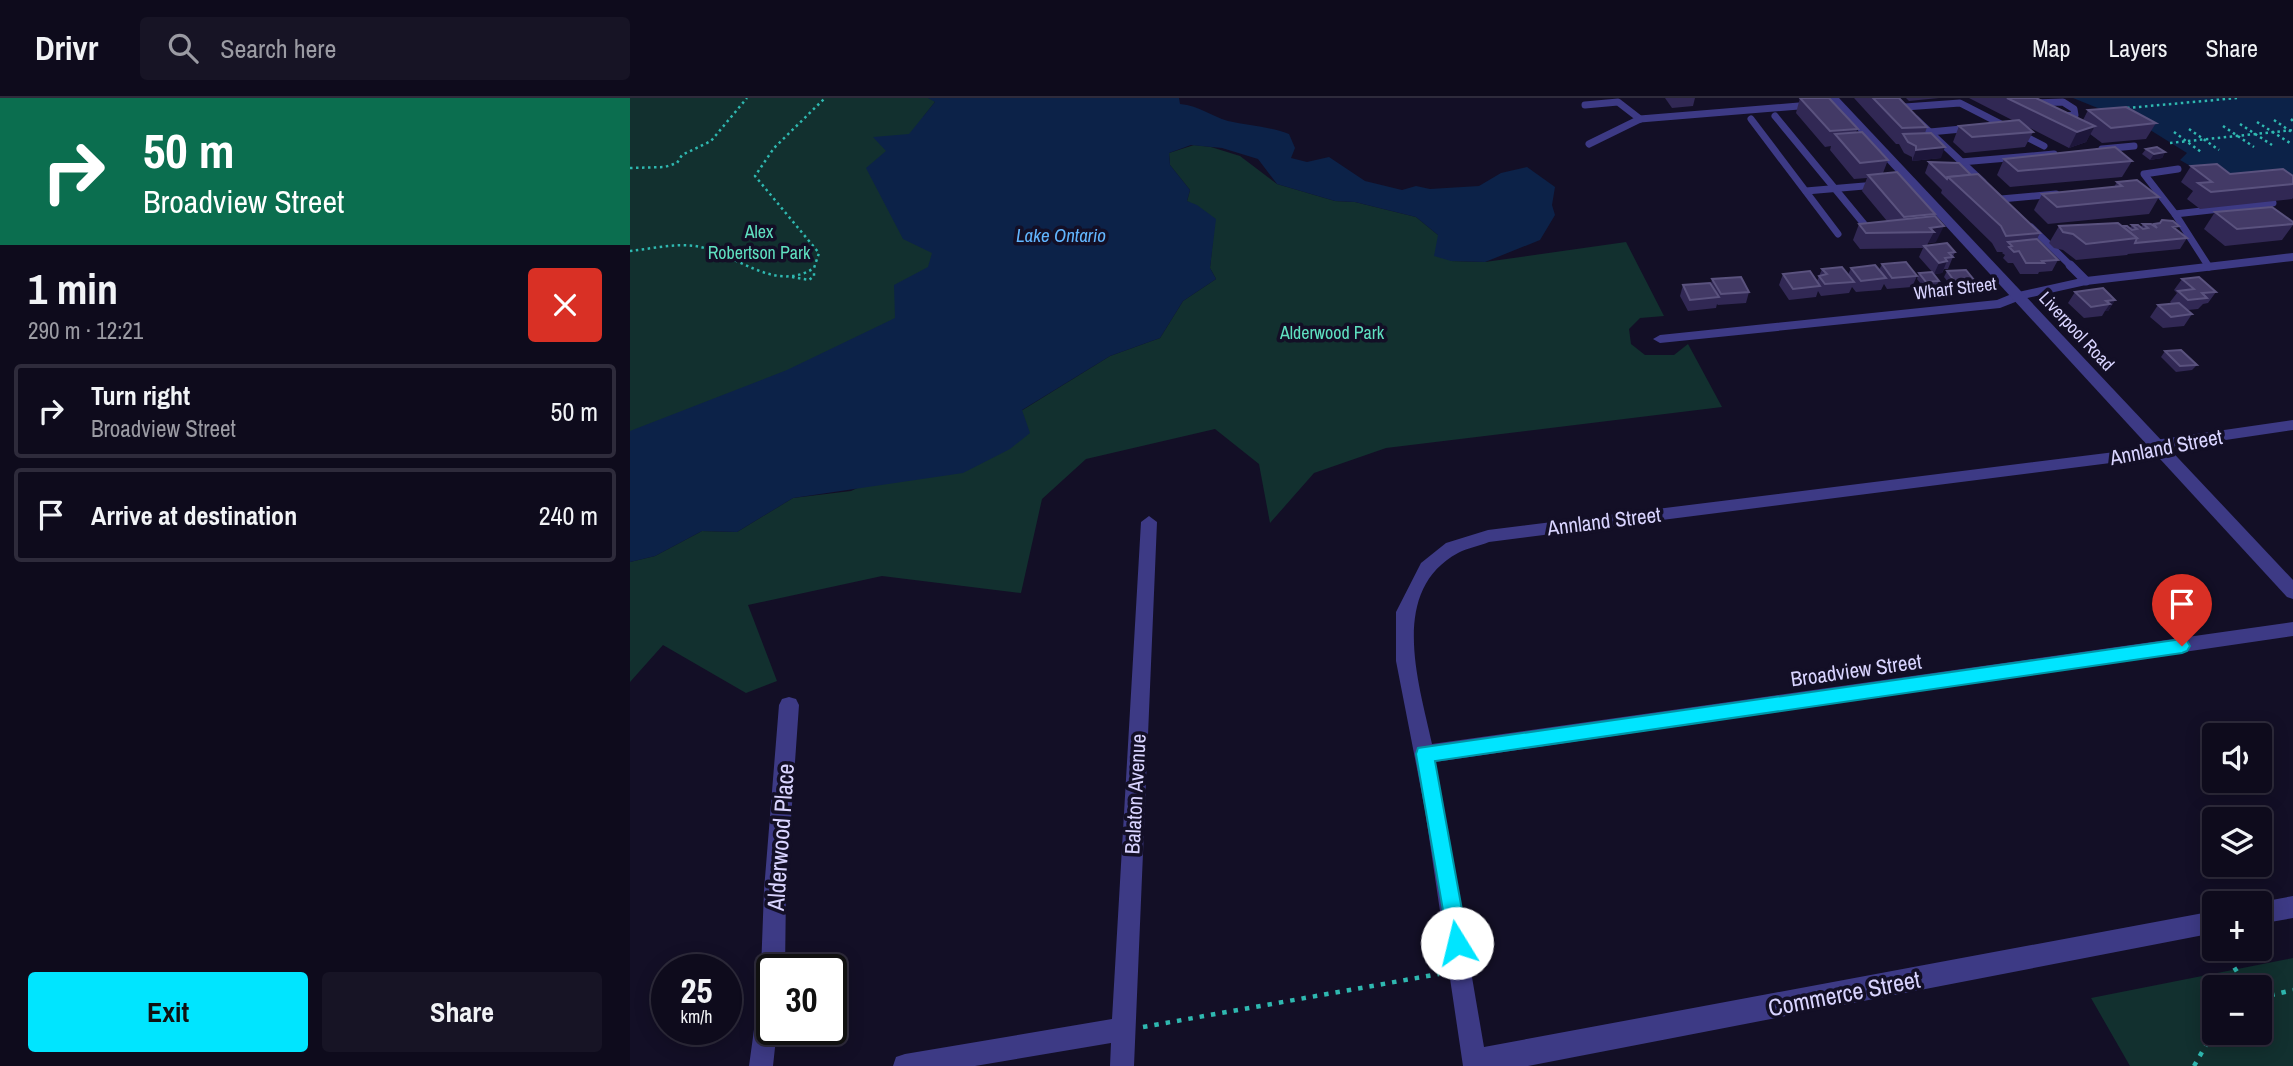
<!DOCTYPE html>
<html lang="en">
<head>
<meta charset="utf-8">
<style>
  body { margin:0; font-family:"Archivo Narrow",sans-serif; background:#171425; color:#f1f3f6; height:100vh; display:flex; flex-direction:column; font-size:26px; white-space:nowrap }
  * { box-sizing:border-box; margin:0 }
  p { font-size:23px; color:#9b9ba3 }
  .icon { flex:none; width:38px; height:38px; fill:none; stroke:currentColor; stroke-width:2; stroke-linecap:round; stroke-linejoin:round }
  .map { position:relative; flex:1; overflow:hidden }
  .panel { display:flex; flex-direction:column; background:#0e0b1c; width:630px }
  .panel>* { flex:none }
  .guide { background:#0b6e4f; color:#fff; overflow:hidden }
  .fabs { position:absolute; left:1572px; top:625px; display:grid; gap:14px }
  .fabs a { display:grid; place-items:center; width:70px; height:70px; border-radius:7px; background:#0e0b1c; box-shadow:0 4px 18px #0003,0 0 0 2px #2e2b3b; font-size:35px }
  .speed { position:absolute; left:21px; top:856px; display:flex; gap:14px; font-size:35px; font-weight:700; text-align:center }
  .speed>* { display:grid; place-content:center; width:91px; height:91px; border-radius:50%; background:#0e0b1c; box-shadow:0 4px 18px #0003,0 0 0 2px #2e2b3b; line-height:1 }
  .speed small { font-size:18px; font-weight:400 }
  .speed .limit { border:4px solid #111; border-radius:10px; background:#fff; color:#111 }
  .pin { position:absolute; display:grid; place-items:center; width:60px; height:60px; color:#fff; margin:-72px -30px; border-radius:50% 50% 50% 0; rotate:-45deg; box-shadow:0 0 7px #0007 }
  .pin .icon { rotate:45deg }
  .me { position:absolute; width:77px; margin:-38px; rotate:351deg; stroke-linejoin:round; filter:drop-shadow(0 0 5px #0008) }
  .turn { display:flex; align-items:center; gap:24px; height:147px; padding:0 28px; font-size:32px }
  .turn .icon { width:91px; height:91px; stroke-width:2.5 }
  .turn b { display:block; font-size:49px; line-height:60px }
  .round { display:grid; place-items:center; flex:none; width:74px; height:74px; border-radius:7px; background:#171425 }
  .head { display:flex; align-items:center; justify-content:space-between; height:119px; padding:0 28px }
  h1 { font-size:42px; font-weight:800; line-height:52px }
  .button { display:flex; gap:14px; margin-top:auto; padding:14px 28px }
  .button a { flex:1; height:80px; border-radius:7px; background:#00e5ff; color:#111; font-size:28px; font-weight:800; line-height:80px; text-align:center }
  .button a+a { background:#171425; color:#f1f3f6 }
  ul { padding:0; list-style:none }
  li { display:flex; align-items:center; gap:21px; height:94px; margin:0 14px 10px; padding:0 14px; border:4px solid #2e2b3b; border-radius:7px }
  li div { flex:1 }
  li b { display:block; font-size:26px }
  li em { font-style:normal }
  header { display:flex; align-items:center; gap:42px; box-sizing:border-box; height:98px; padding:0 35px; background:#0e0b1c; border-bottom:2px solid #2e2b3b }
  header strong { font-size:33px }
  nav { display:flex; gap:38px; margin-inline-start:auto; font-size:24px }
  .search { width:490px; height:63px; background:#171425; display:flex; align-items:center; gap:18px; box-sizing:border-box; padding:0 24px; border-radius:7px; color:#9b9ba3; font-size:26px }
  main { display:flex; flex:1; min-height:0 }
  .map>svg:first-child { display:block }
</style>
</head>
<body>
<header>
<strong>Drivr</strong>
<div class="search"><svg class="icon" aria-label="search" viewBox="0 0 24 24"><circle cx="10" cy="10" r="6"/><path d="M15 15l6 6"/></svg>Search here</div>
<nav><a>Map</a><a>Layers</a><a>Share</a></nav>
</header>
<main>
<section class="panel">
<div class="guide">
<div class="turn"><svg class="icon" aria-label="right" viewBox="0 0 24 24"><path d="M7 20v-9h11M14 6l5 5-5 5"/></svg><div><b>50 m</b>Broadview Street</div></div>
</div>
<div class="head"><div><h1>1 min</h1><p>290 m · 12:21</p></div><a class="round" style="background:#d93025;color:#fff"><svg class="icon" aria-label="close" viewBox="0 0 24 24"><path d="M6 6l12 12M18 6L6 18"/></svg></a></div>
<ul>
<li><svg class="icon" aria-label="right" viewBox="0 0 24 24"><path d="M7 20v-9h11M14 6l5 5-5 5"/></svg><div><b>Turn right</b><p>Broadview Street</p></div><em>50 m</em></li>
<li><svg class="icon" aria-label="arrive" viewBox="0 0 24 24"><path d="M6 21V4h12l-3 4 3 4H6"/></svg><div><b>Arrive at destination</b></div><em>240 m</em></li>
</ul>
<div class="button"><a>Exit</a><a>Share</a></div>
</section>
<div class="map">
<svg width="1663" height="968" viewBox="0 0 1663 968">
  <rect width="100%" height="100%" fill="#130f26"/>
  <g fill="#12302f" fill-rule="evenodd">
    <polygon points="0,0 302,0 305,4 293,19 332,155 292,238 0,340"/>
    <polygon points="564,47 581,49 610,58 647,86 705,103 725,104 786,119 808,137 821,163 855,164 996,144 1034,218 1010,220 999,231 1001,246 1015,257 1044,257 1058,246 1092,309 756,350 684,375 640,425 629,366 585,331 456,361 412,401 391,495 252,478 118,507 147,583 116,595 33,547 0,584 0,464 25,458 72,433 107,434 163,400 221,393 391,313 480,258 530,240 553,203 586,181 580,170 585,121 557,103 560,92 540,67 539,55"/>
    <path d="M 1663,860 L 1663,968 L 1500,968 L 1461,900 ZM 1629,889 L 1629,934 L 1584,934 L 1584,889 Z"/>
  </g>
  <g fill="#0c2248">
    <path d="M 298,0 L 549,0 L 550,6 C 570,8 581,18 598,23 C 619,28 638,28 659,36 L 665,50 L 661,60 L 677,64 L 699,59 L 735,83 L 772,92 L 786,88 L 800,91 L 849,88 L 871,75 L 897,69 L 925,89 L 922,107 L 925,117 L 910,142 L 855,164 L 821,163 L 804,158 L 808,137 L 786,119 L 725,104 L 705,103 L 647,86 L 628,61 L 592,50 L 561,47 L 539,55 L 540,67 L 560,92 L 557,103 L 567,107 L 586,121 L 580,170 L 586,181 L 553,203 L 530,240 L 480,258 L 392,312 L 400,335 L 380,351 L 333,375 L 163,400 L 107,434 L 72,433 L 25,458 L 0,464 L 0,333 L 157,272 L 265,220 L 264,187 L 298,169 L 302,155 L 273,141 L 236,70 L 256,53 L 243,39 L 279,36 L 305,4 Z"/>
    <polygon points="1443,0 1663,0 1663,92 1592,86 1550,62 1557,55 1517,30"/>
  </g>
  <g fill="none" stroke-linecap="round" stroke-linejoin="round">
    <g stroke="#2fb8b0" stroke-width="2.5" stroke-dasharray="2.5 3.5" stroke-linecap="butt">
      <polyline points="1497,10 1607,0"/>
      <polyline points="1661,21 1663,23"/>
      <polyline points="1644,22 1663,35"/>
      <polyline points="1627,24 1660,45"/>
      <polyline points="1610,26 1642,47"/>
      <polyline points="1593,28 1624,49"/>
      <polyline points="1559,31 1589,52"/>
      <polyline points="1544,34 1571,54"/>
      <polyline points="1540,45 1663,32"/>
      <polyline points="0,70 35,69 47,65 52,57 81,43 117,0"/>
      <path d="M 0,153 C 21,151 44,145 65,148 C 105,154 144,196 184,170 L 189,155 L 125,78 L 144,50 L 195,0"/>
      <polyline points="162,179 179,182 184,178 184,172"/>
    </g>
    <g stroke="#2fb8b0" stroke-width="4.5" stroke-dasharray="4.5 7" stroke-linecap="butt">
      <polyline points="1598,860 1617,889"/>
      <polyline points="1629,900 1663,892"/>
      <polyline points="513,929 809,876"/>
      <polyline points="1564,968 1584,933"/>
    </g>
    <g stroke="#3d3a85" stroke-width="7">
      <polyline points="1403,5 1433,4 1444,11 1445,17 1431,18"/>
      <polyline points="955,7 988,4 1010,21"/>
      <polyline points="1275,9 1330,5 1414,48"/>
      <polyline points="1145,18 1239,132"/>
      <polyline points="1121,21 1208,136"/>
      <polyline points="1286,21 1353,84"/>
      <polyline points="1300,34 1342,30"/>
      <polyline points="959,46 1010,21 1181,7"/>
      <polyline points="1472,51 1504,48"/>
      <polyline points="1331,64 1424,56"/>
      <polyline points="1548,71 1514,76 1545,116 1579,169"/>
      <polyline points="1176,93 1246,87"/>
      <polyline points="1371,101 1426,96"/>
      <polyline points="1545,116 1643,105"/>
      <polyline points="1401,129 1442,169"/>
    </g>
    <polyline stroke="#3d3a85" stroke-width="9" points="1440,167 1456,183"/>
    <g fill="#3d3a85" fill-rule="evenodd">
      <polygon points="1663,155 1663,163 1456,187 1393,201 1370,210 1030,245 1023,241 1030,237 1367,202 1384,195 1456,179"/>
      <path d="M 1663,322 L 1663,332 L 1528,352 L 1504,362 L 859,444 C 849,448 837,450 828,455 C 758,493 789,585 802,646 L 1663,524 L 1663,538 L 805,664 L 854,949 L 1584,813 L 1584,835 L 898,968 L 833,968 L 795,712 L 766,563 L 766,514 L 791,465 L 816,445 L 858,432 L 1501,352 L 1525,342 Z"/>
      <polygon points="519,418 527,424 504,968 480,968 481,945 345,968 263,968 266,959 275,956 482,921 511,424"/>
      <polygon points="159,599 166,601 169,607 156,792 155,872 142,872 142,931 147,931 143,968 119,968 130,888 134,879 131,872 134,792 149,607 152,601"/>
      <polygon points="1663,798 1663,820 1629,826 1629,805 1626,805"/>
    </g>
    <polygon fill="#3d3a85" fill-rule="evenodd" points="1198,0 1209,0 1663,482 1663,501 1657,499"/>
  </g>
  <g fill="#312854">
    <polygon points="1035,0 1065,0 1063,8 1042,10"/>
    <polygon points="1170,0 1228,31 1226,34 1258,62 1253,75 1305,116 1306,144 1298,145 1297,148 1325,154 1318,171 1314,171 1312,175 1304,176 1289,159 1293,150 1230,151 1223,142 1229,126 1257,123 1232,93 1237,80 1224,81 1200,52 1201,48 1195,49 1166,15"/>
    <polygon points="1224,0 1269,0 1297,29 1295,35 1311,60 1282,63 1282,59 1274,55 1269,46 1266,46"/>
    <polygon points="1276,0 1309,0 1279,3"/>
    <polygon points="1339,0 1406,0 1453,22 1458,12 1526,25 1516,41 1472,45 1460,36 1456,44 1439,50 1398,29 1403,34 1395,49 1335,55 1323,44 1329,28 1384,23"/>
    <polygon points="1516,51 1535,54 1532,60 1520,62 1512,56"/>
    <polygon points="1374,61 1502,63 1492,79 1380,89 1367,77"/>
    <polygon points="1299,64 1341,77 1410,135 1407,141 1428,162 1422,173 1409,174 1408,176 1390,176 1383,165 1378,165 1373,160 1375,157 1372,155 1373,154 1367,154 1362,145 1311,95 1312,92 1295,75"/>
    <polygon points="1561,68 1600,76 1663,78 1663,100 1662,101 1570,111 1557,101 1563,93 1551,84"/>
    <polygon points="1487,84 1529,99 1519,116 1418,126 1404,112 1412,96 1484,89"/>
    <polygon points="1585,114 1663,124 1663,127 1652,142 1595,148 1574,131"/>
    <polygon points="1513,126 1523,127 1524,126 1547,132 1557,140 1550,151 1498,156 1497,157 1446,162 1433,152 1424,150 1419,145 1429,128 1492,128 1500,130 1502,127 1511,129"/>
    <polygon points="1252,166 1287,178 1282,189 1257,191 1254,186 1251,192 1226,194 1222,189 1219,195 1191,198 1188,193 1186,199 1159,202 1149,187 1153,176 1187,183 1192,171 1218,177 1221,170 1249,172"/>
    <polygon points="1317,173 1344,182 1341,188 1322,189 1314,179"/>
    <polygon points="1289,175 1309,183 1306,189 1294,190 1287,181"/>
    <polygon points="1082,181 1119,194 1116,205 1088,207 1087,206 1086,210 1058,213 1050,198 1053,187 1081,186"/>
    <polygon points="1552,181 1586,194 1578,205 1573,206 1568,211 1558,212 1562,216 1554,228 1533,230 1520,219 1528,207 1542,206 1540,204 1547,195 1544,192"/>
    <polygon points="1445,194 1485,202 1478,213 1475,213 1472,218 1454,220 1438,205"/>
    <polygon points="1535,253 1567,267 1562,272 1546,274 1531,259"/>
  </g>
  <g fill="#1d163a">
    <polygon points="1465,28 1456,44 1439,50 1447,34"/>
    <polygon points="1315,49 1311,60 1282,63 1286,52"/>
    <polygon points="1535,54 1532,60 1520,62 1524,56"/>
    <polygon points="1314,128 1306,144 1298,145 1304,134 1300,130"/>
    <polygon points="1317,163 1312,175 1304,176 1309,165"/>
    <polygon points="1485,202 1478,213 1475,213 1480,206 1476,203"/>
  </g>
  <g fill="#433a66" stroke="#5a527e" stroke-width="2">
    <polygon points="1170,0 1199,0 1228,31 1200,33"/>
    <polygon points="1243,0 1269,0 1297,29 1272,30"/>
    <polygon points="1377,0 1406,0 1465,28 1447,34"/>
    <polygon points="1496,9 1526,25 1481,30 1458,12"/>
    <polygon points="1389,22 1403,34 1342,39 1329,28"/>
    <polygon points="1232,34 1258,62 1230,65 1205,36"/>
    <polygon points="1301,35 1315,49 1286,52 1286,48 1278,44 1273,36"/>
    <polygon points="1485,49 1502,63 1388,73 1374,61"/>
    <polygon points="1527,49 1535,54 1524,56 1516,51"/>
    <polygon points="1299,64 1329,65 1341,77 1318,79 1317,81"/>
    <polygon points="1587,66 1600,76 1653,71 1663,78 1663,86 1581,94 1568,85 1582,84 1561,68"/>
    <polygon points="1267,74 1305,116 1274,119 1238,77"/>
    <polygon points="1348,76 1410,135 1376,138 1371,128 1318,79"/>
    <polygon points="1507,82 1529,99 1427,109 1412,96 1492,88 1487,84"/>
    <polygon points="1642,109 1663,124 1663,126 1607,131 1585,114"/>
    <polygon points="1305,118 1314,128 1300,130 1304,134 1236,135 1229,126"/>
    <polygon points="1532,122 1543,123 1549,128 1543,129 1557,140 1505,145 1507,140 1492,128 1497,128 1502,132 1507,131 1502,127 1508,127 1513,131 1518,130 1513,126 1521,126 1527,130 1524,126 1530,125"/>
    <polygon points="1488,125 1507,140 1456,146 1443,136 1433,134 1429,128"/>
    <polygon points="1407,141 1428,162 1412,163 1414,165 1396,165 1389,153 1384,154 1379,149 1382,148 1378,144"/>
    <polygon points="1317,145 1325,154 1319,155 1323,159 1315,160 1317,163 1309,165 1294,148"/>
    <polygon points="1276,164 1287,178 1262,180 1252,166"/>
    <polygon points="1245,167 1256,180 1231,183 1221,170"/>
    <polygon points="1212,169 1224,184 1195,186 1189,178 1197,176 1192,171"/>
    <polygon points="1336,172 1344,182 1325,184 1317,173"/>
    <polygon points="1180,173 1190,188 1163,191 1153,176"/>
    <polygon points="1302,174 1309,183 1296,184 1289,175"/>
    <polygon points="1111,179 1119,194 1091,196 1082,181"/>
    <polygon points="1569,179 1586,194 1572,195 1577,200 1558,202 1548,193 1564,191 1552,181"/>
    <polygon points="1080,185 1089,199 1060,202 1053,187"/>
    <polygon points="1473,190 1485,202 1476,203 1480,206 1461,209 1445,194"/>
    <polygon points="1549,205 1562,216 1541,219 1528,207"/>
    <polygon points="1551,252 1567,267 1550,268 1535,253"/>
  </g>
  <polygon fill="#00e5ff" stroke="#0095a6" stroke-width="2" points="1552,541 1557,543 1560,548 1557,553 1552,555 805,663 838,845 834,853 827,856 820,853 786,656 788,650"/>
  <g text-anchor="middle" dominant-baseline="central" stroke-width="7" stroke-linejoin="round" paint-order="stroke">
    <g font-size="18" fill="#5fe0c0" stroke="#130f26">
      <text x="129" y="133">Alex<tspan x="129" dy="21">Robertson Park</tspan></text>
      <text x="702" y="234">Alderwood Park</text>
    </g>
    <g font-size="18" fill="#d9d4ff" stroke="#130f26">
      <text transform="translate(1325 190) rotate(-7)">Wharf Street</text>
      <text transform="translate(1447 233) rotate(47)">Liverpool Road</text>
    </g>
    <g font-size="19" font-style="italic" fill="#62b6ff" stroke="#130f26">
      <text x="431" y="137">Lake Ontario</text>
    </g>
    <g font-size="21" fill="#d9d4ff" stroke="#130f26">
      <text transform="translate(1536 349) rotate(-11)">Annland Street</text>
      <text transform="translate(974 423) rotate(-7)">Annland Street</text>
      <text transform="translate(1226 572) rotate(-8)">Broadview Street</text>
      <text transform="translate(505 696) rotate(-87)">Balaton Avenue</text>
    </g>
    <g font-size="24" fill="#d9d4ff" stroke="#130f26">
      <text transform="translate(150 739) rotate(-86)">Alderwood Place</text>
      <text transform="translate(1214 895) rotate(-11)">Commerce Street</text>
    </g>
  </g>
</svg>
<div class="fabs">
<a><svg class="icon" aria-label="sound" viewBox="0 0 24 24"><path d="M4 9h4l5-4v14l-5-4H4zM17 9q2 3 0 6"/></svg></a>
<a><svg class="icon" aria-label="layers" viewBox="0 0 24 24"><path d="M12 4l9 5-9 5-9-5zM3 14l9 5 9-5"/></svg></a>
<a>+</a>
<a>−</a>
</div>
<div class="speed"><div>25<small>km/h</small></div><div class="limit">30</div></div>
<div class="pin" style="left:1552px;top:548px;background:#d93025"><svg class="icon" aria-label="arrive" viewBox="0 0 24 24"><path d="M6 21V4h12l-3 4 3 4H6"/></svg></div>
<svg class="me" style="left:827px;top:845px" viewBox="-20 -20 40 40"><circle r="19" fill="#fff"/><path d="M0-13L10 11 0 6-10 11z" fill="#00e5ff"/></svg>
</div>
</main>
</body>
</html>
